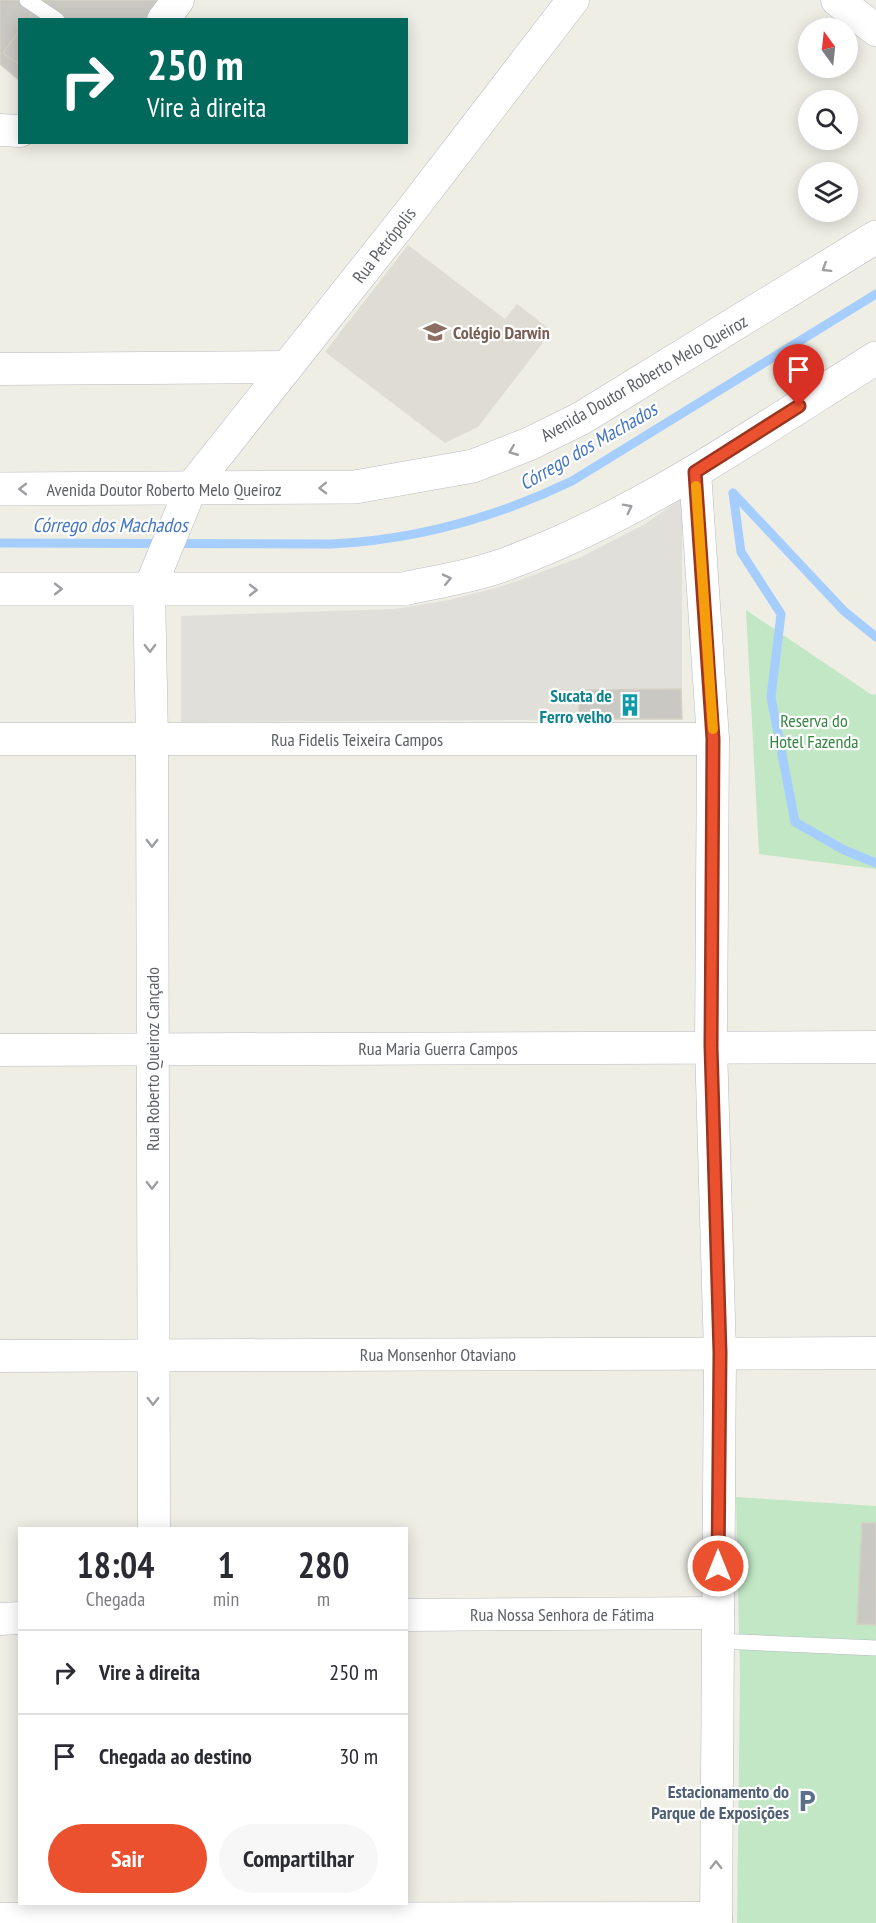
<!DOCTYPE html>
<html lang="pt">
<head>
<meta charset="utf-8">
<style>
  body { margin:0; font-family:"PT Sans Narrow",sans-serif; background:#f7f7f7; color:#2b2b33; height:100vh; display:flex; flex-direction:column; font-size:22px; white-space:nowrap }
  * { box-sizing:border-box; margin:0 }
  p { font-size:20px; color:#7c7c81 }
  .icon { flex:none; width:33px; height:33px; fill:none; stroke:currentColor; stroke-width:2; stroke-linecap:round; stroke-linejoin:round }
  .map { position:relative; flex:1; overflow:hidden }
  .details { position:absolute; left:18px; top:1527px; width:390px; height:378px; display:flex; flex-direction:column; background:#fff; border-radius:0px; box-shadow:0 3px 15px #0003 }
  .details>* { flex:none }
  .guide { position:absolute; left:18px; top:18px; width:390px; height:126px; border-radius:0px; box-shadow:0 3px 15px #0003; background:#00695c; color:#fff; overflow:hidden }
  .needle { width:39px; rotate:345deg }
  .controls { position:absolute; left:798px; top:18px; display:grid; gap:12px }
  .controls a { display:grid; place-items:center; width:60px; height:60px; border-radius:50%; background:#fff; box-shadow:0 3px 15px #0003; font-size:30px }
  .pin { position:absolute; display:grid; place-items:center; width:51px; height:51px; color:#fff; margin:-62px -26px; border-radius:50% 50% 50% 0; rotate:-45deg; box-shadow:0 0 6px #0007 }
  .pin .icon { rotate:45deg }
  .me { position:absolute; width:66px; margin:-33px; rotate:0deg; stroke-linejoin:round; filter:drop-shadow(0 0 4px #0008) }
  .turn { display:flex; align-items:center; gap:21px; height:126px; padding:0 30px; font-size:27px }
  .turn .icon { width:78px; height:78px; stroke-width:2.5 }
  .turn b { display:block; font-size:42px; line-height:51px }
  .eta { display:flex; justify-content:space-evenly; align-items:center; height:102px; text-align:center }
  .eta b { font-size:36px; font-weight:700; line-height:42px }
  .primary-button { display:flex; gap:12px; margin-top:auto; padding:12px 30px }
  .primary-button a { flex:1; height:69px; border-radius:36px; background:#eb512f; color:#fff; font-size:24px; font-weight:700; line-height:69px; text-align:center }
  .primary-button a+a { background:#f7f7f7; color:#2b2b33 }
  ul { padding:0; list-style:none }
  li { display:flex; align-items:center; gap:18px; height:84px; padding:0 30px; border-top:2px solid #e1e1e2 }
  li div { flex:1 }
  li b { display:block; font-size:22px }
  li em { font-style:normal }
  .map>svg:first-child { display:block }
</style>
</head>
<body>
<div class="map">
<svg width="876" height="1923" viewBox="0 0 876 1923">
  <rect width="100%" height="100%" fill="#efeee5"/>
  <polygon fill="#e0dfd9" points="682,498 682,719 181,722 181,616 395,609 449,600 503,586 579,558 645,524"/>
  <polygon fill="#dfddd3" points="408,245 505,319 517,304 552,331 478,427 445,443 325,352"/>
  <g fill="#c1e7c5">
    <polygon points="746,610 872,695 876,694 876,869 759,854"/>
    <polygon points="736,1497 876,1506 876,1923 737,1923 740,1678"/>
  </g>
  <g fill="none" stroke-linecap="round" stroke-linejoin="round">
    <g stroke="#a5ceff" stroke-width="9">
      <polyline points="733,493 741,552 781,614 771,697 795,822 844,850 876,863"/>
      <polyline points="733,493 844,611 876,637"/>
      <path d="M 0,543 L 331,544 C 416,540 495,518 572,481 L 876,294"/>
    </g>
  </g>
  <g fill="#cac8c2" stroke="#d4d0c3" stroke-width="1.5">
    <polygon points="0,0 160,0 145,20 20,20 20,81 0,64"/>
    <polygon points="34,10 47,20 27,20"/>
    <polygon points="20,30 20,65 3,53"/>
    <polygon points="681,689 682,719 579,719 579,690"/>
    <polygon points="862,1523 876,1523 876,1625 857,1624"/>
  </g>
  <g fill="none" stroke-linecap="round" stroke-linejoin="round">
    <g stroke="#b7b9bf" stroke-width="16">
      <g id="service">
        <polyline points="27,0 57,20"/>
        <polyline points="718,1641 876,1648"/>
      </g>
    </g>
    <g stroke="#b7b9bf" stroke-width="33">
      <g id="minor">
        <polyline points="837,0 876,30"/>
        <polyline points="163,20 178,0"/>
        <polyline points="0,130 20,131"/>
        <polyline points="0,369 287,367"/>
        <polyline points="695,472 713,739 711,1046 720,1353 716,1923"/>
        <polyline points="0,739 713,739"/>
        <polyline points="0,1050 876,1047"/>
        <polyline points="0,1356 876,1353"/>
        <polyline points="154,1528 152,739 149,590 191,488 410,212 573,0"/>
        <polyline points="406,1615 718,1613"/>
        <polyline points="0,1619 20,1618"/>
        <polyline points="0,1919 716,1918"/>
      </g>
    </g>
    <g stroke="#babcc3" stroke-width="34">
      <g id="secondary">
        <polyline points="0,489 355,487 473,466 529,444 580,419 876,237"/>
        <path d="M 0,589 L 403,589 C 440,581 479,575 514,561 C 644,512 759,431 876,358"/>
      </g>
    </g>
    <use href="#service" stroke="#fff" stroke-width="15"/>
    <use href="#minor" stroke="#fff" stroke-width="32"/>
    <use href="#secondary" stroke="#fff" stroke-width="33"/>
  </g>
  <defs><path id="oneway-chevron" d="M-2-3.5L2.5 0L-2 3.5" fill="none" stroke-width="1.6" stroke-linecap="round" stroke-linejoin="round" transform="scale(1.5)"/></defs>
  <g stroke="#9d9fa3">
    <use href="#oneway-chevron" transform="translate(826 268) rotate(148)"/>
    <use href="#oneway-chevron" transform="translate(513 451) rotate(158)"/>
    <use href="#oneway-chevron" transform="translate(323 488) rotate(179)"/>
    <use href="#oneway-chevron" transform="translate(23 489) rotate(180)"/>
    <use href="#oneway-chevron" transform="translate(628 508) rotate(-27)"/>
    <use href="#oneway-chevron" transform="translate(447 579) rotate(-13)"/>
    <use href="#oneway-chevron" transform="translate(58 589)"/>
    <use href="#oneway-chevron" transform="translate(253 590)"/>
    <use href="#oneway-chevron" transform="translate(150 648) rotate(89)"/>
    <use href="#oneway-chevron" transform="translate(152 843) rotate(90)"/>
    <use href="#oneway-chevron" transform="translate(152 1185) rotate(90)"/>
    <use href="#oneway-chevron" transform="translate(153 1401) rotate(90)"/>
    <use href="#oneway-chevron" transform="translate(716 1865) rotate(-90)"/>
  </g>
  <g fill="none" stroke-linecap="round" stroke-linejoin="round">
    <g stroke="#99351f" stroke-width="15">
      <polyline id="route" points="718,1566 720,1353 711,1046 713,739 695,472 799,406"/>
    </g>
    <use href="#route" stroke="#eb512f" stroke-width="10"/>
    <polyline stroke="#f59e0b" stroke-width="10" points="696,486 713,729"/>
  </g>
  <defs>
    <g id="school-bare" transform="scale(1.8)"><path d="M0-5L7-2L0 1L-7-2ZM-4 1L0 2.5L4 1V4Q0 6-4 4Z" fill="#8d6e63" stroke="#fff" stroke-width="2.5" paint-order="stroke"/></g>
    <g id="building-bare" transform="scale(1.8)"><path d="M-4-6H4V6H1V3H-1V6H-4ZM-2.5-4.3h1.7v1.8h-1.7ZM.8-4.3h1.7v1.8H.8ZM-2.5-1h1.7V.8h-1.7ZM.8-1h1.7V.8H.8Z" fill="#0f9aa8" stroke="#fff" stroke-width="2.5" paint-order="stroke"/></g>
    <g id="parking-bare" transform="scale(1.8)"><path d="M-3.5-5.5H1a3.5 3.5 0 0 1 0 7H-1V5.5H-3.5ZM-1-3.4V-.6H.8a1.4 1.4 0 0 0 0-2.8Z" fill="#5c6f8a" stroke="#fff" stroke-width="2.5" paint-order="stroke"/></g>
  </defs>
  <g fill-rule="evenodd">
    <use href="#school-bare" x="435" y="332"/>
    <use href="#building-bare" x="630" y="705"/>
    <use href="#parking-bare" x="807" y="1801"/>
  </g>
  <g text-anchor="middle" dominant-baseline="central" stroke-width="4.5" stroke-linejoin="round" paint-order="stroke">
    <g font-size="18" fill="#5c5f65" stroke="#fff">
      <text transform="translate(384 245) rotate(-52)">Rua Petrópolis</text>
      <text transform="translate(644 378) rotate(-30)">Avenida Doutor Roberto Melo Queiroz</text>
      <text x="164" y="489">Avenida Doutor Roberto Melo Queiroz</text>
      <text x="357" y="739">Rua Fidelis Teixeira Campos</text>
      <text x="438" y="1048">Rua Maria Guerra Campos</text>
      <text transform="translate(152 1059) rotate(-90)">Rua Roberto Queiroz Cançado</text>
      <text x="438" y="1354">Rua Monsenhor Otaviano</text>
      <text x="562" y="1614">Rua Nossa Senhora de Fátima</text>
    </g>
    <g font-size="18" font-weight="bold" fill="#785e54" stroke="#fff" text-anchor="start">
      <text x="453" y="332">Colégio Darwin</text>
    </g>
    <g font-size="18" font-weight="bold" fill="#0d838f" stroke="#fff" text-anchor="end">
      <text x="612" y="695">Sucata de<tspan x="612" dy="21">Ferro velho</tspan></text>
    </g>
    <g font-size="18" fill="#348540" stroke="#fff">
      <text x="814" y="720">Reserva do<tspan x="814" dy="21">Hotel Fazenda</tspan></text>
    </g>
    <g font-size="18" font-weight="bold" fill="#4e5e75" stroke="#fff" text-anchor="end">
      <text x="789" y="1791">Estacionamento do<tspan x="789" dy="21">Parque de Exposições</tspan></text>
    </g>
    <g font-size="20" font-style="italic" fill="#4576c4" stroke="#fff">
      <text transform="translate(588 446) rotate(-30)">Córrego dos Machados</text>
      <text x="110" y="525">Córrego dos Machados</text>
    </g>
  </g>
</svg>
<div class="controls">
<a><svg class="needle" viewBox="-14 -14 28 28"><path d="M0-13l5 13h-10z" fill="#e53935"/><path d="M0 13l5-13h-10z" fill="#7c7c81"/></svg></a>
<a><svg class="icon" aria-label="search" viewBox="0 0 24 24"><circle cx="10" cy="10" r="6"/><path d="M15 15l6 6"/></svg></a>
<a><svg class="icon" aria-label="layers" viewBox="0 0 24 24"><path d="M12 4l9 5-9 5-9-5zM3 14l9 5 9-5"/></svg></a>
</div>
<div class="pin" style="left:799px;top:406px;background:#d93025"><svg class="icon" aria-label="arrive" viewBox="0 0 24 24"><path d="M6 21V4h12l-3 4 3 4H6"/></svg></div>
<svg class="me" style="left:718px;top:1566px" viewBox="-20 -20 40 40"><circle r="17" fill="#eb512f" stroke="#fff" stroke-width="3"/><path d="M0-11L8 9 0 5-8 9z" fill="#fff"/></svg>
<div class="guide">
<div class="turn"><svg class="icon" aria-label="right" viewBox="0 0 24 24"><path d="M7 20v-9h11M14 6l5 5-5 5"/></svg><div><b>250 m</b>Vire à direita</div></div>
</div>
<section class="details">
<div class="eta">
<div><b>18:04</b><p>Chegada</p></div>
<div><b>1</b><p>min</p></div>
<div><b>280</b><p>m</p></div>
</div>
<ul>
<li><svg class="icon" aria-label="right" viewBox="0 0 24 24"><path d="M7 20v-9h11M14 6l5 5-5 5"/></svg><div><b>Vire à direita</b></div><em>250 m</em></li>
<li><svg class="icon" aria-label="arrive" viewBox="0 0 24 24"><path d="M6 21V4h12l-3 4 3 4H6"/></svg><div><b>Chegada ao destino</b></div><em>30 m</em></li>
</ul>
<div class="primary-button"><a>Sair</a><a>Compartilhar</a></div>
</section>
</div>
</body>
</html>
